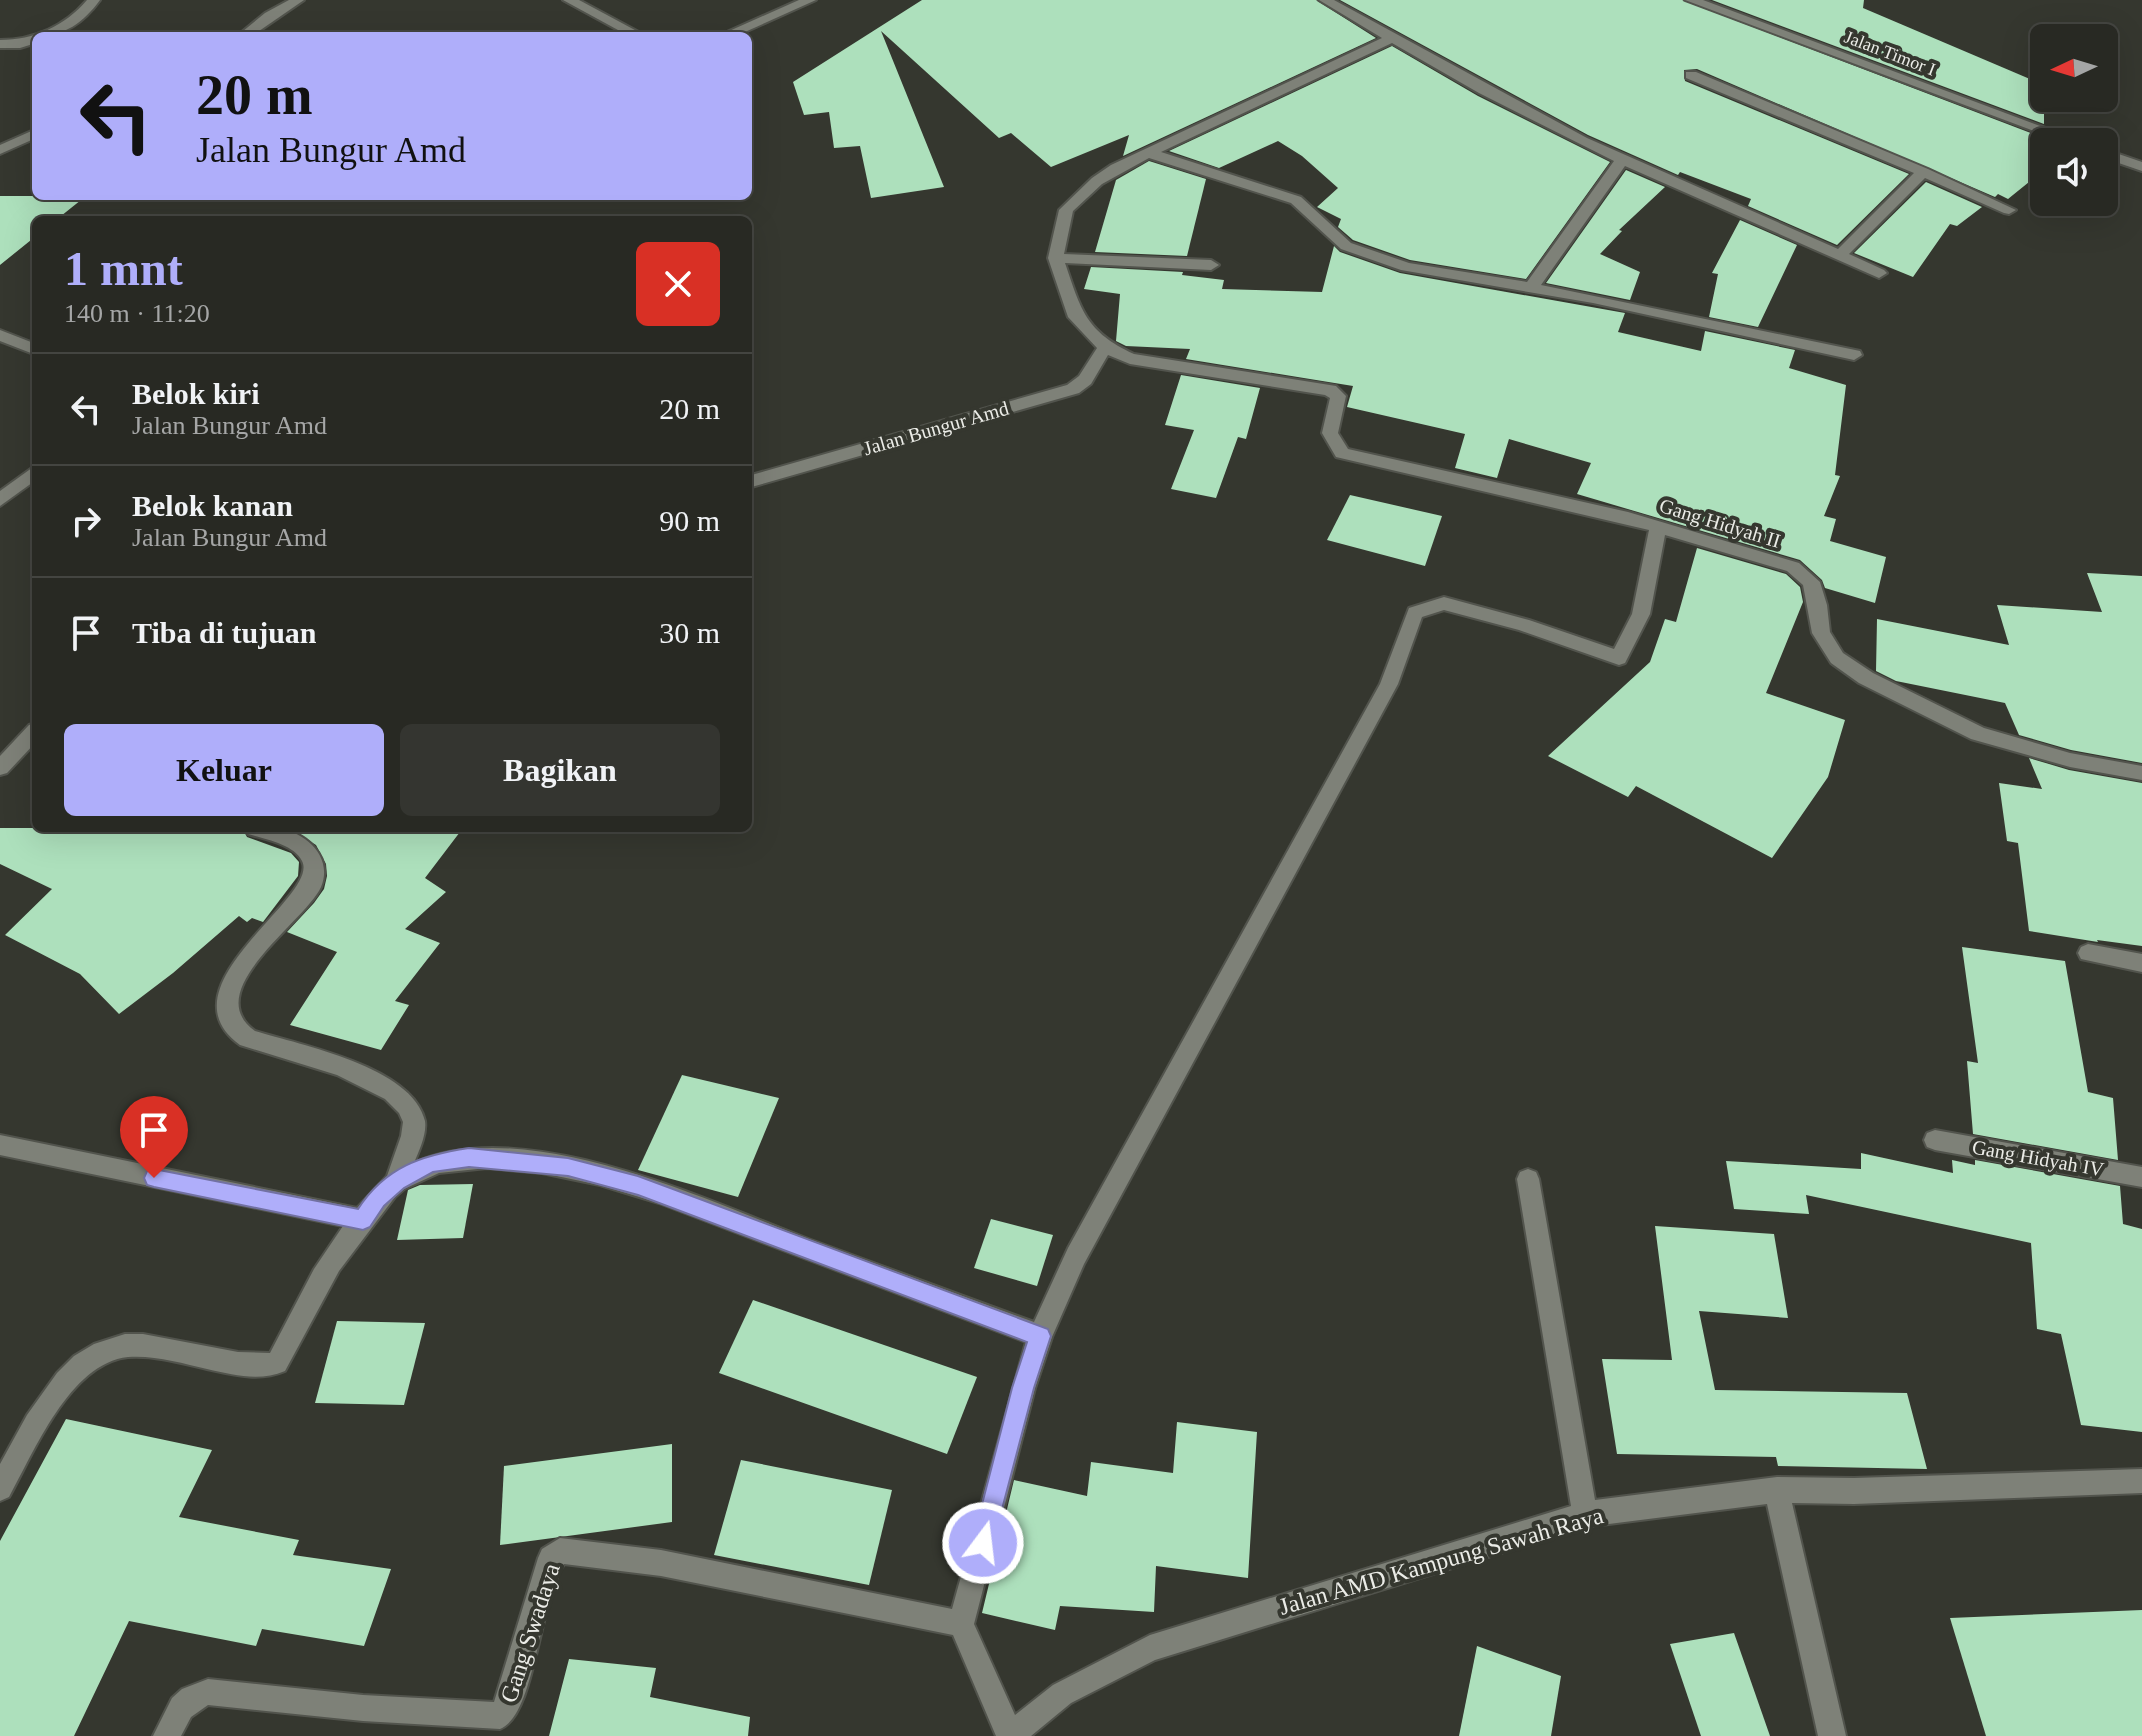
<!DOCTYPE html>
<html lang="id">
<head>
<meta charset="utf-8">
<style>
  body { margin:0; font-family:Georgia,serif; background:#343530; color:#f1f3f6; height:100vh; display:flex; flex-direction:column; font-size:30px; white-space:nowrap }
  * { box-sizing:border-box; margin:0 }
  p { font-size:26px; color:#a5a6a6 }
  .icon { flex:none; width:44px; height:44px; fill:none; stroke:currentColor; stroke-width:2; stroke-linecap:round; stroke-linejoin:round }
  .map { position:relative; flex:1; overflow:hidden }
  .drawer { position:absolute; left:32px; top:216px; width:720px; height:616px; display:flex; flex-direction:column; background:#282923; border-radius:12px; box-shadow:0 8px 32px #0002,0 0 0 2px #444541 }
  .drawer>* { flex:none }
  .hud { position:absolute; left:32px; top:32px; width:720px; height:168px; border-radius:12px; box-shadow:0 8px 32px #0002,0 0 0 2px #444541; background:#afaefa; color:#111; overflow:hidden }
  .needle { width:52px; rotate:266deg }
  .controls { position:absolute; left:2030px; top:24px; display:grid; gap:16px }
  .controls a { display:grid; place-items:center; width:88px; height:88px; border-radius:12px; background:#282923; box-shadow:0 8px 32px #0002,0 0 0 2px #444541; font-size:40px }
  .pin { position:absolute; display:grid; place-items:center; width:68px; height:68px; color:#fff; margin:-82px -34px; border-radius:50% 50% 50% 0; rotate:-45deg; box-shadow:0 0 8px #0007 }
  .pin .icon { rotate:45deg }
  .me { position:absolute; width:88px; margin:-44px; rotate:15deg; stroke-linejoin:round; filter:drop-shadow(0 0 6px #0008) }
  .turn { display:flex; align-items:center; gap:28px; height:168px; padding:0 32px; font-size:36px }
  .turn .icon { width:104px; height:104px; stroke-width:2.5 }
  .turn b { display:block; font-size:56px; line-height:68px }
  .round { display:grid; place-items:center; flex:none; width:84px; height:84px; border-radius:12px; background:#343530 }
  .summary { display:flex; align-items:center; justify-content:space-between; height:136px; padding:0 32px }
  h1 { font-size:48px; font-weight:700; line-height:60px; color:#afaefa }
  .primary-button { display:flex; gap:16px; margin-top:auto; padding:16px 32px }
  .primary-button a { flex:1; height:92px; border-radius:12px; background:#afaefa; color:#111; font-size:32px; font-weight:700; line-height:92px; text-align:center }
  .primary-button a+a { background:#343530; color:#f1f3f6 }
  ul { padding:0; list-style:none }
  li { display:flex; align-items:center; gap:24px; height:112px; padding:0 32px; border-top:2px solid #444541 }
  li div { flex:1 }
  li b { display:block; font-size:30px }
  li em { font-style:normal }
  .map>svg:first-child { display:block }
</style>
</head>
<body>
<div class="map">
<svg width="2142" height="1736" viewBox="0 0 2142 1736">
  <rect width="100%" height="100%" fill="#35372f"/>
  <g fill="#ade0bc">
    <polygon points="922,0 1316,0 1376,38 1123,156 1129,135 1051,167 1011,133 999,138 881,31 944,187 871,198 860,146 834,148 829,112 804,115 793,82"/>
    <polygon points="1340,0 1682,0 2044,138 2044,170 2008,199 1998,194 1995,197 1697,69 1684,70 1685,81 1909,174 1837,245 1748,206 1751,199 1680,172 1678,175 1588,135"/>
    <polygon points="1712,0 1864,0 1863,8 2044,85 2044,124"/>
    <polygon points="1392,46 1478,96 1610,162 1526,279 1410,260 1353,240 1338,227 1341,219 1317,207 1338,188 1302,156 1278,141 1219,168 1169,151"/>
    <polygon points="1149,161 1206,179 1187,256 1095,252 1116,180"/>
    <polygon points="1626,170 1665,187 1619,230 1622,231 1600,254 1640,272 1630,300 1546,283"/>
    <polygon points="1926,182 1982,207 1957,226 1950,224 1913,277 1854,253"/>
    <polygon points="0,196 86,196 56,220 36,220 36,236 0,265"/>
    <polygon points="1740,220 1797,245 1758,327 1709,317 1718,274 1712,273"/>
    <polygon points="1334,246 1340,252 1400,273 1625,313 1618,332 1701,351 1705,331 1795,350 1789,368 1846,385 1835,475 1840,476 1824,516 1836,519 1830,541 1886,557 1875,603 1825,588 1822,580 1800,560 1577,494 1591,463 1509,439 1497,478 1455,468 1465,434 1347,407 1353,386 1186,359 1190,349 1126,346 1116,341 1120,294 1084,289 1091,267 1183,272 1182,275 1224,280 1222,289 1322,292"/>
    <polygon points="1181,375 1260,388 1246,439 1238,437 1216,498 1171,489 1194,430 1165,425"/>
    <polygon points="1350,495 1442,516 1425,566 1327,540"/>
    <polygon points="1697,548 1786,574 1800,587 1803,602 1766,693 1845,720 1828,777 1772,858 1636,786 1628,797 1548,756 1650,662 1665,619 1676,622"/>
    <polygon points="2087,573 2142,576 2142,763 2071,750 2019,735 2005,703 1896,681 1876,671 1877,619 2009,645 1997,605 2102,612"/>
    <polygon points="2029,758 2069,770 2142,783 2142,946 2097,940 2098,942 2029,931 2018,843 2007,841 1999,783 2042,789"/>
    <polygon points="0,828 242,828 247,837 291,853 299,862 298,876 263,922 252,918 247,922 239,916 173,973 119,1014 80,974 5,935 52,889 0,864"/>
    <polygon points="289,828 463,828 425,878 446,892 405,929 440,943 395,1001 409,1005 381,1050 290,1025 337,952 287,932 314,903 324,889 327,876 326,864 316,845"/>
    <polygon points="1962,947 2065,961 2088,1092 2113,1098 2118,1160 1973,1134 1967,1061 1978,1063"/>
    <polygon points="682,1075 779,1098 738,1197 638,1170"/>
    <polygon points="1861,1153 1953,1173 1952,1160 1975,1165 1975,1160 2120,1186 2123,1224 2142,1229 2142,1432 2081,1425 2061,1334 2037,1329 2031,1243 1806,1195 1809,1214 1734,1209 1726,1161 1861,1169"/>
    <polygon points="473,1184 463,1238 397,1240 408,1190 420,1185"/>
    <polygon points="991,1219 1053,1235 1037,1286 974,1268"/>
    <polygon points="1655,1226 1774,1234 1788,1318 1699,1311 1715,1390 1907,1393 1927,1469 1778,1466 1776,1457 1617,1454 1602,1359 1672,1360"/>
    <polygon points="753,1300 977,1377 947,1454 719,1373"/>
    <polygon points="337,1321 425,1323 404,1405 315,1403"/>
    <polygon points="66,1419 212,1450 179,1517 299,1540 293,1555 391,1569 364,1646 262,1629 256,1646 129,1621 74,1736 0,1736 0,1541"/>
    <polygon points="1177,1422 1257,1432 1248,1578 1156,1566 1154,1612 1060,1606 1055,1630 982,1613 1014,1480 1087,1496 1091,1462 1173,1473"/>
    <polygon points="672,1444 672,1522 500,1545 504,1466"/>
    <polygon points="741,1460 892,1490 869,1585 714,1555"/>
    <polygon points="2142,1610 2142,1736 1986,1736 1950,1618"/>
    <polygon points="1734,1633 1770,1736 1701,1736 1670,1644"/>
    <polygon points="1477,1646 1561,1676 1551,1736 1459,1736"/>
    <polygon points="569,1659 656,1668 650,1697 750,1717 748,1736 549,1736"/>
  </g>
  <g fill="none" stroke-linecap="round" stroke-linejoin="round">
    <g stroke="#52544d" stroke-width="4">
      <g id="street">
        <path d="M 87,0 L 100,0 C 83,23 65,36 36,36 L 36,43 L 20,48 L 0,48 L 0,40 C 34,40 65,26 87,0 Z"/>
        <polygon points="289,0 304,0 252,36 237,36 265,13"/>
        <polygon points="563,0 579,0 646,36 629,36"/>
        <polygon points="799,0 816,0 736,36 718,36"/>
        <path d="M 1319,0 L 1334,0 L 1587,138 L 1838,249 L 1914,173 L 1686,78 L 1686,72 L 1696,72 L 1928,169 L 2016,210 L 2009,214 L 2004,213 L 1925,178 L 1849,254 L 1884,270 L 1887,273 L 1879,278 L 1625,166 L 1541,285 L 1860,351 L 1862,355 L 1854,360 L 1593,303 L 1401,270 L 1341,249 L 1291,203 L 1149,158 L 1102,184 L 1073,211 L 1064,254 L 1211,260 L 1219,265 L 1211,270 L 1065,263 C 1081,310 1086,332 1134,354 L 1336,386 L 1346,396 L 1338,433 L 1348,449 L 1628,512 L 1799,563 L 1820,582 L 1827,605 L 1830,632 L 1843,653 L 1873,673 L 1984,728 L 2070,753 L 2142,766 L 2142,780 L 2070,767 L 1971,739 L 1859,683 L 1831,663 L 1812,633 L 1803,585 L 1787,571 L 1665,535 L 1650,614 L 1625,663 L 1619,665 L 1519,630 L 1444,610 L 1422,617 L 1398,684 L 1084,1264 L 1052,1337 L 1035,1388 L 974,1624 L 1015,1715 L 1053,1685 L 1150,1635 L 1571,1506 L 1517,1179 L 1520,1172 L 1528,1169 L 1536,1172 L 1539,1179 L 1595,1500 L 1777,1477 L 1854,1478 L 2142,1469 L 2142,1493 L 1854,1504 L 1792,1503 L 1846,1736 L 1818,1736 L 1767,1504 L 1585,1527 L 1155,1660 L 1071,1703 L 1031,1736 L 996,1736 L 953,1635 L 661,1576 L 564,1564 C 539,1600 536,1715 500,1729 L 363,1721 L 208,1705 L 191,1717 L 181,1736 L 153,1736 L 172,1698 L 182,1689 L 208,1679 L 363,1695 L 494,1702 L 538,1558 L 542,1549 L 560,1538 L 661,1550 L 952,1609 L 1026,1342 L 659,1203 L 600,1185 L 542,1173 L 487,1168 L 439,1173 L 404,1189 L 395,1197 L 339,1271 L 285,1371 C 259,1382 234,1375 207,1369 C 182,1363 154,1355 128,1357 C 70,1363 34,1452 9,1497 L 0,1501 L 0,1464 L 27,1415 L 57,1373 L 74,1356 L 94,1344 L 125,1334 L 143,1334 L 238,1352 L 270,1353 L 314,1269 L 343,1226 L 0,1155 L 0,1135 L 357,1208 L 387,1176 L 401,1136 L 403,1122 L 399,1113 L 385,1099 L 337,1075 L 240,1045 C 158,986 321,897 302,861 C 294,844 264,839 248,834 L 245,828 C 255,828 266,827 276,828 C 304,831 334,856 321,887 C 306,921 198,991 255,1031 C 301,1045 413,1067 425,1121 C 427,1134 419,1151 414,1163 C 525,1113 705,1200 811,1240 C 886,1268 960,1295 1034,1322 L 1068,1248 L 1380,684 L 1409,608 L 1444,597 L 1529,620 L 1614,649 L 1632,614 L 1649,530 L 1336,457 L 1322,433 L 1330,398 L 1325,395 L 1130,364 L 1108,355 L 1091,384 L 1079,393 L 748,488 L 748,476 L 1067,385 L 1079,376 L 1097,348 L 1068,317 L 1048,258 L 1059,210 L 1092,178 L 1111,165 L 1382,38 ZM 1392,43 L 1479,93 L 1614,161 L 1527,282 L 1409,263 L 1351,243 L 1301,197 L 1161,152 Z"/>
        <polygon points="1685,0 1703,0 2083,142 2063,142"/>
        <polygon points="36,129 36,138 0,154 0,145"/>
        <polygon points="2104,149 2142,162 2142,171 2104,158"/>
        <polygon points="0,330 36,344 36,355 0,341"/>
        <polygon points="36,465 36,480 0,506 0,491"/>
        <polygon points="36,723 36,742 7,773 0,775 0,756 29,725"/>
        <polygon points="2088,944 2142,954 2142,972 2081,959 2078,953 2081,947"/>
        <polygon points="1935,1130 2142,1167 2142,1187 1935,1150 1927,1147 1924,1140 1927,1133"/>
      </g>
    </g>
    <use href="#street" fill="#7e8178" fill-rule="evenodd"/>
  </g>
  <path fill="#afaefa" stroke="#7271a2" stroke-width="2" d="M 469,1148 L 568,1158 L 638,1176 L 1048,1329 L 1051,1336 L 1034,1388 L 991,1551 L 983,1555 L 975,1551 L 972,1543 L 1012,1388 L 1027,1342 L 638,1195 L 568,1176 L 469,1167 L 433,1172 L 404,1188 L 384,1206 L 370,1227 L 363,1230 L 154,1187 L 147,1185 L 144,1178 L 147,1171 L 154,1169 L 358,1209 C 385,1167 422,1155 469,1148 Z"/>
  <g text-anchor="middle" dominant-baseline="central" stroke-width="8" stroke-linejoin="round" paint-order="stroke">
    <g font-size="18" fill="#ebece7" stroke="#35372f">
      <text transform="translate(1890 53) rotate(21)">Jalan Timor I</text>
    </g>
    <g font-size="20" fill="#ebece7" stroke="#35372f">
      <text transform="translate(936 428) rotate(-16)">Jalan Bungur Amd</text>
      <text transform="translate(1720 523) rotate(17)">Gang Hidyah II</text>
      <text transform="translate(2038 1158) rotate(10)">Gang Hidyah IV</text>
    </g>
    <g font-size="24" fill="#ebece7" stroke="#35372f">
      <text transform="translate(1441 1561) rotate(-16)">Jalan AMD Kampung Sawah Raya</text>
      <text transform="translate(530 1633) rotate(-72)">Gang Swadaya</text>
    </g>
  </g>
</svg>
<div class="controls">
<a><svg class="needle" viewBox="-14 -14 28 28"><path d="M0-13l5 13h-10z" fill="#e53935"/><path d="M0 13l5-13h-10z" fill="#a5a6a6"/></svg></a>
<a><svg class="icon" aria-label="sound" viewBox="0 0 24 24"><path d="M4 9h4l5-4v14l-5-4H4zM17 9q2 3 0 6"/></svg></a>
</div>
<div class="pin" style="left:154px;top:1178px;background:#d93025"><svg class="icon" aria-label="arrive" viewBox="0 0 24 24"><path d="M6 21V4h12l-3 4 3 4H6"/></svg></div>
<svg class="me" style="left:983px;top:1543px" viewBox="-20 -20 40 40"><circle r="17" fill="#afaefa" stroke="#fff" stroke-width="3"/><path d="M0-11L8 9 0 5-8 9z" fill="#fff"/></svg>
<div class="hud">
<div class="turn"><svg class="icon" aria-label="left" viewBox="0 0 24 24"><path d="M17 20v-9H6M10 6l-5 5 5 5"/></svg><div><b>20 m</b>Jalan Bungur Amd</div></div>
</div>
<section class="drawer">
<div class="summary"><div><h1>1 mnt</h1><p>140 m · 11:20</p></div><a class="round" style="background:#d93025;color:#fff"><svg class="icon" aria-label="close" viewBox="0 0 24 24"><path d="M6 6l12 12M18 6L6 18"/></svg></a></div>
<ul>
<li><svg class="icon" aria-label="left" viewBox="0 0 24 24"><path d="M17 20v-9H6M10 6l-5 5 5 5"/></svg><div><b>Belok kiri</b><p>Jalan Bungur Amd</p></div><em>20 m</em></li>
<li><svg class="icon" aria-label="right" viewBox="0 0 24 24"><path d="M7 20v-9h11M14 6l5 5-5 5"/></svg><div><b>Belok kanan</b><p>Jalan Bungur Amd</p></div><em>90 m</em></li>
<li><svg class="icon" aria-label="arrive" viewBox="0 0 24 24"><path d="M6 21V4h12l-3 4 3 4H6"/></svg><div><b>Tiba di tujuan</b></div><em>30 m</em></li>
</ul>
<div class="primary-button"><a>Keluar</a><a>Bagikan</a></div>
</section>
</div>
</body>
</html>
